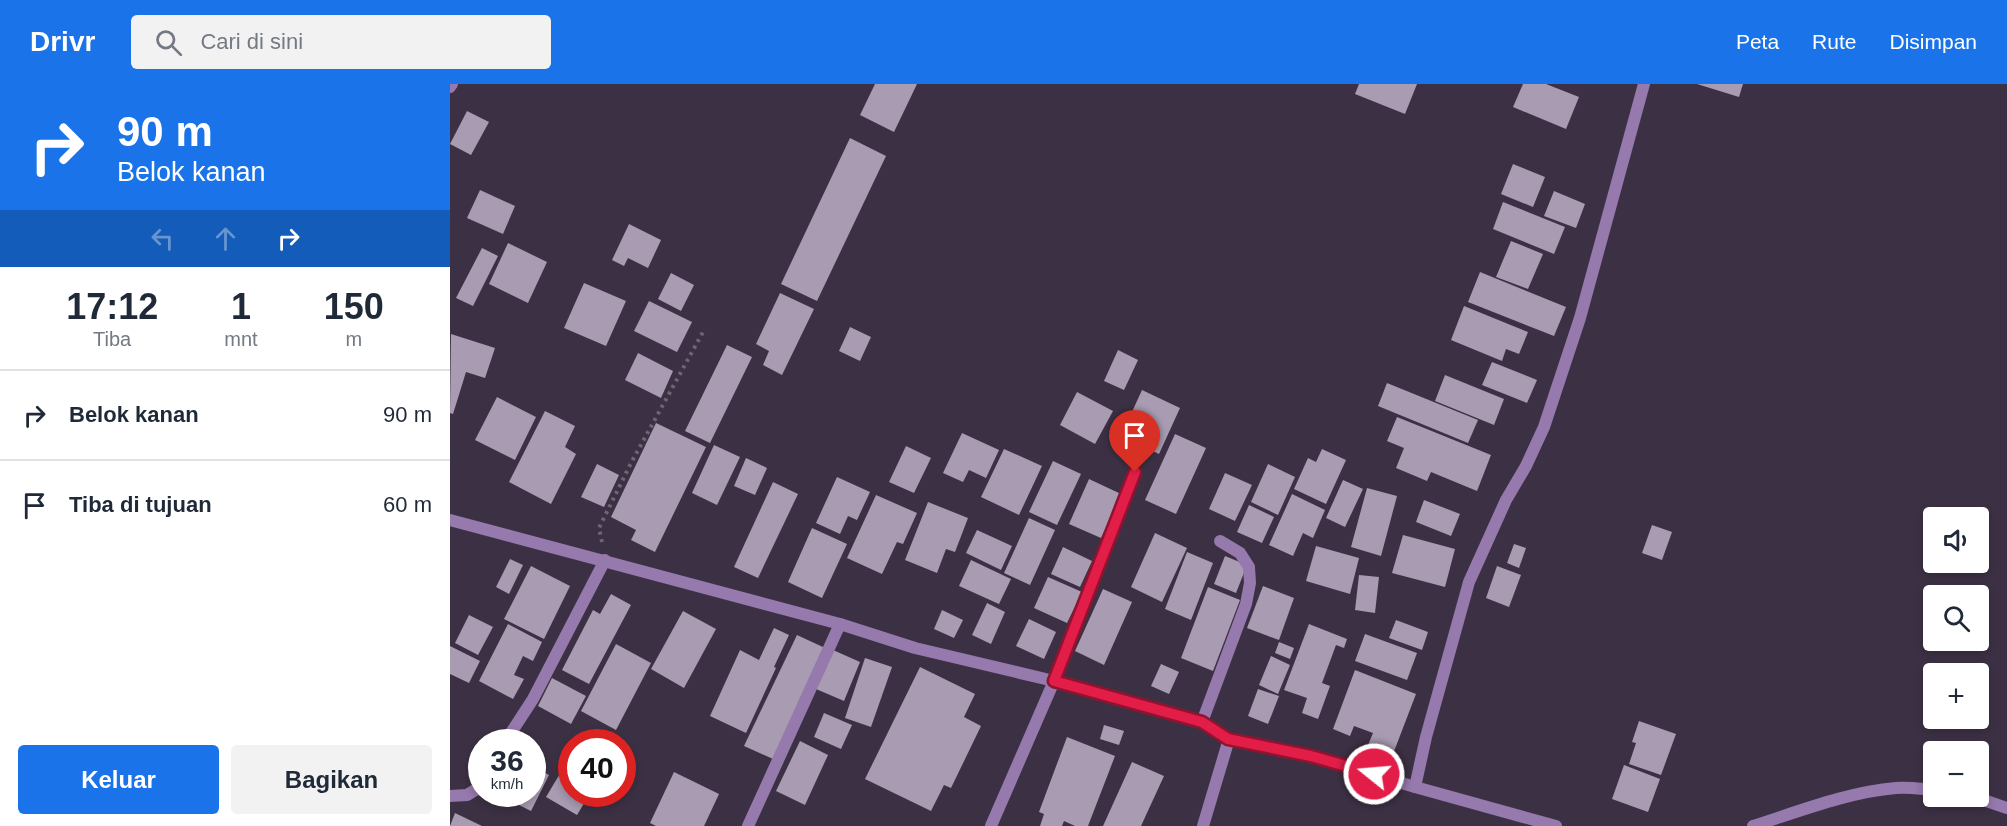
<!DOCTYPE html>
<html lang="id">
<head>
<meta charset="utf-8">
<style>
  body { margin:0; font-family:Helvetica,sans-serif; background:#f2f2f3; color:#1f2937; height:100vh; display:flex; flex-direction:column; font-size:22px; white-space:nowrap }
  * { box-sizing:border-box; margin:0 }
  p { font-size:20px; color:#747a83 }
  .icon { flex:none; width:33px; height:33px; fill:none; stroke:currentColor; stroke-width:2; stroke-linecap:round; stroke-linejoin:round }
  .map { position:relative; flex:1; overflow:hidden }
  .details { display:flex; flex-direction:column; background:#fff; width:450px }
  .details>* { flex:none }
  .top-card { background:#1a73e8; color:#fff; overflow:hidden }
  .fabs { position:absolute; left:1473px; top:423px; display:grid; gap:12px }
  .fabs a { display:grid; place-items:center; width:66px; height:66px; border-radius:6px; background:#fff; box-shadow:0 3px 9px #0003; font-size:30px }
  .speed { position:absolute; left:18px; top:645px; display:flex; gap:12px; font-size:30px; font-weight:700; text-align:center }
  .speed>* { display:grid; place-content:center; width:78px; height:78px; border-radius:50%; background:#fff; box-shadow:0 3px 9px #0003; line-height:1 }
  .speed small { font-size:15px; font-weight:400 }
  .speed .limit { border:9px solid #d22; background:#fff; color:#111 }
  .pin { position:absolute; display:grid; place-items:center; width:51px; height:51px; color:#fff; margin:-62px -26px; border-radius:50% 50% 50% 0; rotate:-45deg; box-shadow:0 0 6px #0007 }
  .pin .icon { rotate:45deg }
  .me { position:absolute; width:66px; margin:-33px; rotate:287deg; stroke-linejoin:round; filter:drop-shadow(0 0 4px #0008) }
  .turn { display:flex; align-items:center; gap:21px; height:126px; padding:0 18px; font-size:27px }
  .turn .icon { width:78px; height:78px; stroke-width:2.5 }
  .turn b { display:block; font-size:42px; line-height:51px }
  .lanes { display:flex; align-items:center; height:57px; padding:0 18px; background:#0003; justify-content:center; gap:30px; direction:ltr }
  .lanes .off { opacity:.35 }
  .eta { display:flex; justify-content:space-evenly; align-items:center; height:102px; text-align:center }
  .eta b { font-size:36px; font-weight:700; line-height:42px }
  .action { display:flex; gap:12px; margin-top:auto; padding:12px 18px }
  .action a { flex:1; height:69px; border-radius:6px; background:#1a73e8; color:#fff; font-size:24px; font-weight:700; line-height:69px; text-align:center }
  .action a+a { background:#f2f2f3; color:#1f2937 }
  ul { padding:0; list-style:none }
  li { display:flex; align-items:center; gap:18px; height:90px; padding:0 18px; border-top:2px solid #e0e1e3 }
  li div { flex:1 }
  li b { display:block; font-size:22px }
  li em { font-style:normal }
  header { display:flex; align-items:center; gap:36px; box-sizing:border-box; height:84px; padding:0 30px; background:#1a73e8; color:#fff }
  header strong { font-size:28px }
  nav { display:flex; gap:33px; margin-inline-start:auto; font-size:21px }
  .search { width:420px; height:54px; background:#f2f2f3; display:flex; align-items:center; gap:15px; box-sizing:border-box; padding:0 21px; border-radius:6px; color:#747a83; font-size:22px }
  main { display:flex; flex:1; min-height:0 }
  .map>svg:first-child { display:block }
</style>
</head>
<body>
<header>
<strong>Drivr</strong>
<div class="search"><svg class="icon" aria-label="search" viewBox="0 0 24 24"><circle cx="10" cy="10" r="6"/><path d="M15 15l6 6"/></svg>Cari di sini</div>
<nav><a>Peta</a><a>Rute</a><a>Disimpan</a></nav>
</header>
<main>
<section class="details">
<div class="top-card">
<div class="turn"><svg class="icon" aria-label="right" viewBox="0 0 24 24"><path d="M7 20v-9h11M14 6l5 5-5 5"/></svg><div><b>90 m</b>Belok kanan</div></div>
<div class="lanes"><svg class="icon off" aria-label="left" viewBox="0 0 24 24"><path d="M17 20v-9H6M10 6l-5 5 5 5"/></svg><svg class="icon off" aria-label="ahead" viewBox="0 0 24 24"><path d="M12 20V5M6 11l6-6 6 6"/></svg><svg class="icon" aria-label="right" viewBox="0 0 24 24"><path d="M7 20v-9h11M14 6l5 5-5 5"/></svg></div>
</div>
<div class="eta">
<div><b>17:12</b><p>Tiba</p></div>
<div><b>1</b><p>mnt</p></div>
<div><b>150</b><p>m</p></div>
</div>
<ul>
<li><svg class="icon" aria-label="right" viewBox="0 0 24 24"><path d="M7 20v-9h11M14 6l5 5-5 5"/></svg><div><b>Belok kanan</b></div><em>90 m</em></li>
<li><svg class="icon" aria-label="arrive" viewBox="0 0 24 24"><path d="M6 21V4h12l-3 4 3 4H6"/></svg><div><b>Tiba di tujuan</b></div><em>60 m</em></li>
</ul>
<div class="action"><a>Keluar</a><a>Bagikan</a></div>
</section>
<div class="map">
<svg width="1557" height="742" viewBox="0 0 1557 742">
  <rect width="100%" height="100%" fill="#3c3144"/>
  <g fill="#a89bb2">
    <polygon points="425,0 467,0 444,48 410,31"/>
    <polygon points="909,0 967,0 955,30 905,10"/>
    <polygon points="1073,0 1096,0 1129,13 1116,45 1063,23"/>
    <polygon points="1247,0 1293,0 1289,13"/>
    <polygon points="17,27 39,38 21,71 0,60"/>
    <polygon points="400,54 436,72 367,217 331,200"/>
    <polygon points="1063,80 1095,93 1083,123 1051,110"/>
    <polygon points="30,106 65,122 53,150 17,134"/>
    <polygon points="1104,107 1135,120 1126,144 1094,132"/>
    <polygon points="1053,118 1115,143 1104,170 1043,145"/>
    <polygon points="179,140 211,156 198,184 178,174 174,182 162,176"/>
    <polygon points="1061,157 1093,170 1078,205 1046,193"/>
    <polygon points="58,159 97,178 78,219 39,200"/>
    <polygon points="32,164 48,172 23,222 6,214"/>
    <polygon points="1030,188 1116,223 1104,252 1018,218"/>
    <polygon points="221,189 244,201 231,227 208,215"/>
    <polygon points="134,199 176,217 156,262 114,244"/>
    <polygon points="330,209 364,225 332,291 313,281 319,267 306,260"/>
    <polygon points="199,217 242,238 227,268 184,247"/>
    <polygon points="1014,222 1078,248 1069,270 1056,265 1052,277 1001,256"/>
    <polygon points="400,243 421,253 410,277 389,267"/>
    <polygon points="1,250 45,264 35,294 16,288 3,330 0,329"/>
    <polygon points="277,261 302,273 260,359 235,347"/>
    <polygon points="668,266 688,276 674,306 654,297"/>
    <polygon points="188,269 223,287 211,314 175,296"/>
    <polygon points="1042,278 1087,296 1077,319 1032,301"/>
    <polygon points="995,291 1054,315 1044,341 985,317"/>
    <polygon points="937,299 1028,336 1018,359 928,322"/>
    <polygon points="692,306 730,324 709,370 671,352"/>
    <polygon points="627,308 663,327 645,360 610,341"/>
    <polygon points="47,313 86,333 65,376 25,356"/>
    <polygon points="95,327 125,342 115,363 126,370 101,420 59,398"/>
    <polygon points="947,333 1041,371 1027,407 981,388 977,397 946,384 954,364 937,357"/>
    <polygon points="206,339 256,363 205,468 181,456 186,446 161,433"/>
    <polygon points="512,349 549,366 536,394 519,386 513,398 493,389"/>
    <polygon points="725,350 756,364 726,430 695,416"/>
    <polygon points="264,361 290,373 267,421 242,409"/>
    <polygon points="456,362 481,374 464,409 439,398"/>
    <polygon points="554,365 592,382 569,431 531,413"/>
    <polygon points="872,365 896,376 876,420 844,405 858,374 866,378"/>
    <polygon points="296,374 317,384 305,411 284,402"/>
    <polygon points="603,377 631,390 607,441 579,428"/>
    <polygon points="147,380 169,391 154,423 131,413"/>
    <polygon points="818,380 845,393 828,431 801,418"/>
    <polygon points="775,389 802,401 785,437 759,425"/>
    <polygon points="387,393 420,408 407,436 398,432 390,450 366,439"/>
    <polygon points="639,395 671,410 651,454 619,440"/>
    <polygon points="893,396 913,405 895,443 876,434"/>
    <polygon points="323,398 348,410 308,494 284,483"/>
    <polygon points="917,404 947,412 931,472 901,463"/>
    <polygon points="842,410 875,426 863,454 853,449 843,472 819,461"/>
    <polygon points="426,411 467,429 453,460 447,458 432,490 397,474"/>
    <polygon points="974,416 1010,430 1001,452 966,438"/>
    <polygon points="478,418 518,434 505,468 496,465 487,489 455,476"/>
    <polygon points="799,421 824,433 812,459 787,448"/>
    <polygon points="579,434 605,446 580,501 554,489"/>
    <polygon points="1202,441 1222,448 1212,476 1192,469"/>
    <polygon points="362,444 397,460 372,514 338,498"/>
    <polygon points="527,446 562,462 551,486 516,469"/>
    <polygon points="705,449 737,464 712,518 681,503"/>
    <polygon points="953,451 1005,465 995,503 942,489"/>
    <polygon points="1064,460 1076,464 1069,484 1057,479"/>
    <polygon points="866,462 909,474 900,510 856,497"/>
    <polygon points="613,463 642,477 630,503 601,490"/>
    <polygon points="737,468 763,479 741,536 715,525"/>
    <polygon points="775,472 797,481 786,509 764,500"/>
    <polygon points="60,475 73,481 59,510 46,503"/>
    <polygon points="521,476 561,495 549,520 509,502"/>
    <polygon points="81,482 120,502 94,555 54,535"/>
    <polygon points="1047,482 1071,491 1059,523 1036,514"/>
    <polygon points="909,491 929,493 925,529 905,526"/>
    <polygon points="598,493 632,508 617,539 584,524"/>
    <polygon points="813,502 844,514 829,556 797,544"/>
    <polygon points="758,503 790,516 763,587 731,574"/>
    <polygon points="653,505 682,518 654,581 625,567"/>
    <polygon points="161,510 181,521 139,600 112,586 143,526 150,530"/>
    <polygon points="537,519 555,528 541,560 522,551"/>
    <polygon points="492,526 513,536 504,554 484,545"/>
    <polygon points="233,527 266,545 234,604 201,585"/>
    <polygon points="19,531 43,543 28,571 5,559"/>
    <polygon points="579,535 606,548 594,575 566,562"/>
    <polygon points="946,536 978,548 972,566 939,554"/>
    <polygon points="58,540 92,558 83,577 73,572 64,591 74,595 63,615 29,597"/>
    <polygon points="859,540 897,555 894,564 886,561 872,599 880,602 868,635 852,629 857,614 834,606"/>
    <polygon points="324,544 339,551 324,583 326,584 296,649 260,632 290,566 309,576"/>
    <polygon points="915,550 967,569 957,596 905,577"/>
    <polygon points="347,551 375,564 323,675 294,662"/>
    <polygon points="829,558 844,564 840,575 825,569"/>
    <polygon points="166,560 201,579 166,646 131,627"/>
    <polygon points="0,562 30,577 19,599 0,590"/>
    <polygon points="383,566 410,578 394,617 366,605"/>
    <polygon points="821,572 840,581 828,610 809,601"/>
    <polygon points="415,574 442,583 421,643 395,634"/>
    <polygon points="711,580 729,588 719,610 701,602"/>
    <polygon points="470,583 525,610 514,633 531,642 501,704 494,701 481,727 415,695"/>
    <polygon points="905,586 966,610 943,670 918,661 923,649 904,642 900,652 883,645"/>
    <polygon points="102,594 136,612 121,640 88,622"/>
    <polygon points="808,605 829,612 818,640 798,632"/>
    <polygon points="374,629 402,641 391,665 364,653"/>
    <polygon points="1189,637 1226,650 1211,691 1179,680 1186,659 1182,658"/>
    <polygon points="654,641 674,647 669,661 650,655"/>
    <polygon points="617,653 665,672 638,742 625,742 614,737 612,742 590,742 594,730 589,728"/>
    <polygon points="350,657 378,671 355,721 326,707"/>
    <polygon points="120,673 122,674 122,710 139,711 127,731 96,713"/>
    <polygon points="682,678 714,692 691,742 653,742"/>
    <polygon points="1174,681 1210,695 1198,728 1162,715"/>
    <polygon points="82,682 99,691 81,727 51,712 53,710 82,710"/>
    <polygon points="224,688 269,710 254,742 206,742 200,739"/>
    <polygon points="5,729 32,742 0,742"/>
  </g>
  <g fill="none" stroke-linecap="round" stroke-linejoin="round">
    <polyline stroke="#6e6575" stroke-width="4" stroke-dasharray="3 4.5" stroke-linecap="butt" points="152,458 149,444 181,379 253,248"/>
    <g stroke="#9679ad" stroke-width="12">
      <polyline points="0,3 2,0"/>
      <polyline points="752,638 796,520 800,499 799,483 790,469 770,457"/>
      <polyline points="55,658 83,615 155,476"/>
      <polyline points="0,712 17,711 32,702"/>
      <polyline points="298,742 390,540"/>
      <polyline points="541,742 604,597 685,388"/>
      <polyline points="753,742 779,655"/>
    </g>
    <g stroke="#9679ad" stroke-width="12">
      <polyline points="0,436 390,540 465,564 604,597 752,638 779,655 861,672 965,703 1106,742"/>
      <polyline points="965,703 976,653 1019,498 1056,416 1076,382 1094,343 1130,234 1194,0"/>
      <polyline points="1522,712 1557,724"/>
      <path d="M 1303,742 C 1350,727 1398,708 1446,704 C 1459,703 1471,705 1484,706"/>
    </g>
  </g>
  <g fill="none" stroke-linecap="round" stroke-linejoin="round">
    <g stroke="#92132f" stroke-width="15">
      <polyline id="route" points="685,388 604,597 752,638 778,655 861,672 924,690"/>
    </g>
    <use href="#route" stroke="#e11d48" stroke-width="10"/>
  </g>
</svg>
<div class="fabs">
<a><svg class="icon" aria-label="sound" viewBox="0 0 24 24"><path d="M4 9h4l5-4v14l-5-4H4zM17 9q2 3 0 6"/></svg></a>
<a><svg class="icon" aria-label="search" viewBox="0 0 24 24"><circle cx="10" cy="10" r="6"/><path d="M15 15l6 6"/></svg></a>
<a>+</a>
<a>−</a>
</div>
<div class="speed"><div>36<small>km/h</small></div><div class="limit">40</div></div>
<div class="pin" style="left:685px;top:388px;background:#d93025"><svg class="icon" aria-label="arrive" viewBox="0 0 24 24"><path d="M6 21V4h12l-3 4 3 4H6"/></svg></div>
<svg class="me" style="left:924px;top:690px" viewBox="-20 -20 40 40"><circle r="17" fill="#e11d48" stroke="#fff" stroke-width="3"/><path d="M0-11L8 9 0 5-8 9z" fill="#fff"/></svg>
</div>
</main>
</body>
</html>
